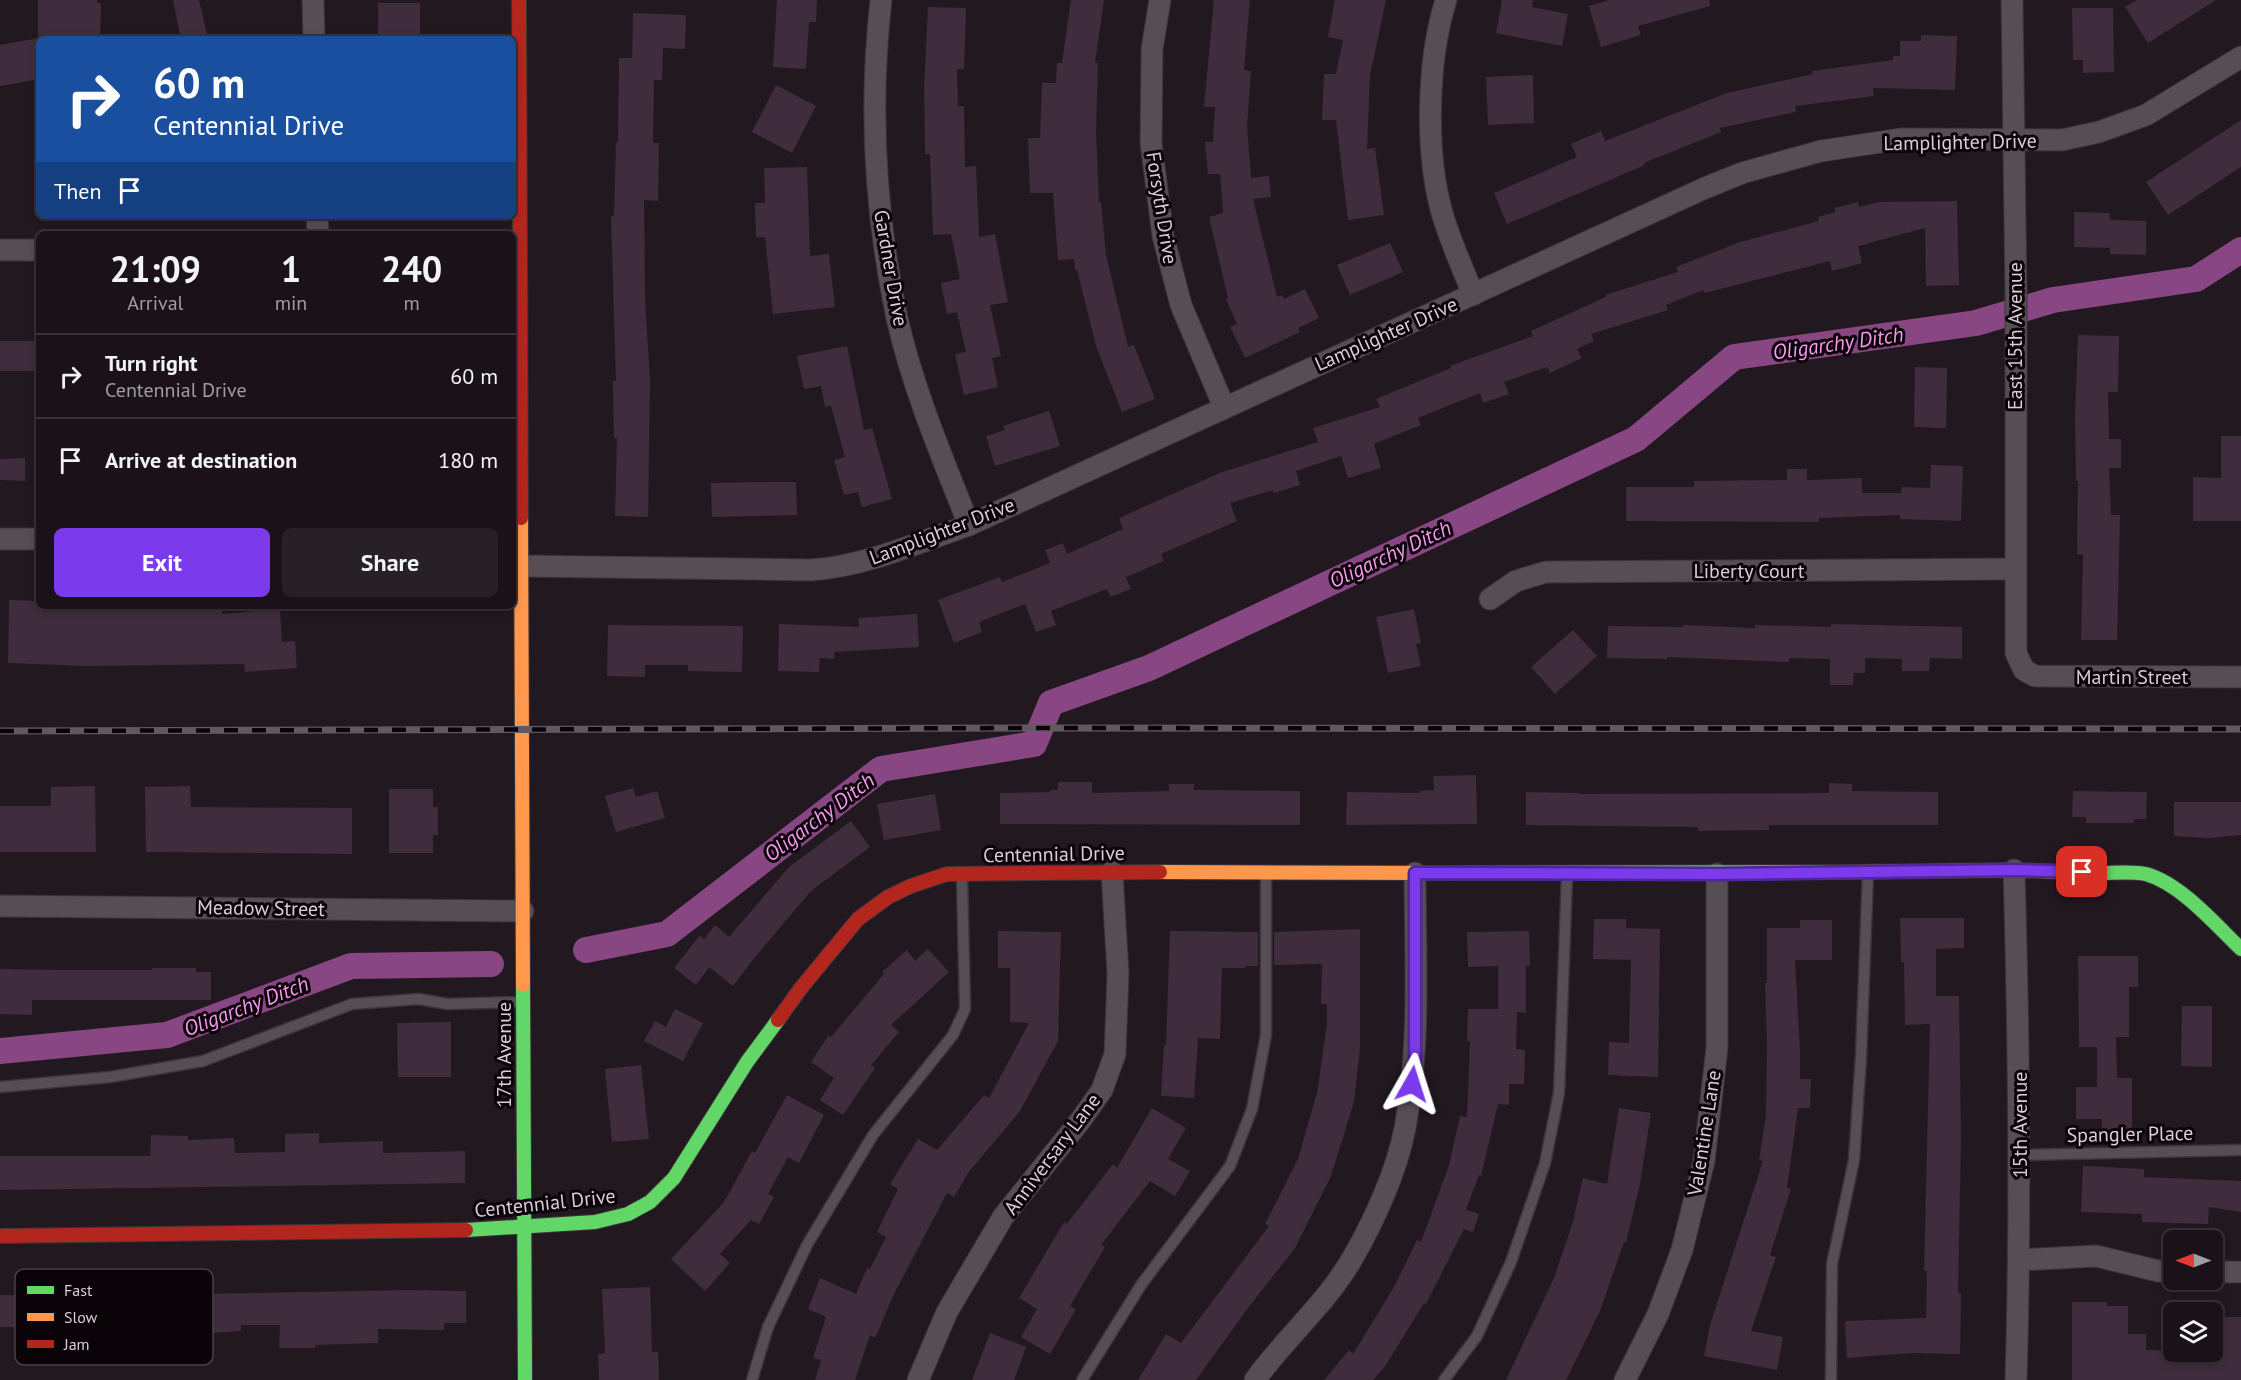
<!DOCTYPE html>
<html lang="en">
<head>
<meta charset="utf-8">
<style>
  body { margin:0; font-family:"PT Sans",sans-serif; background:#272025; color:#f1f3f6; height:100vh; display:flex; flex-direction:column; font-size:22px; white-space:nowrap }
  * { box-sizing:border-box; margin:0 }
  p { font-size:20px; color:#9f9ea2 }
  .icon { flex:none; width:33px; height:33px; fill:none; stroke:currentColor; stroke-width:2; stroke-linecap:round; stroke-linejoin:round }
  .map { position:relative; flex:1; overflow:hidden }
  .sheet { position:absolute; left:36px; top:231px; width:480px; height:378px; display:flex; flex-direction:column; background:#1a1218; border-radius:9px; box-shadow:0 3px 9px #0003,0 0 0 2px #383237 }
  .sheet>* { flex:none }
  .banner { position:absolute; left:36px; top:36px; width:480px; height:183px; border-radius:9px; box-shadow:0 3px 9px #0003,0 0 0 2px #383237; background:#1a4fa0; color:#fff; overflow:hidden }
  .needle { width:39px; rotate:270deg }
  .buttons { position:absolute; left:2163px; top:1230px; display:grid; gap:12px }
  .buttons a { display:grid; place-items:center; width:60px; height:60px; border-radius:9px; background:#1a1218; box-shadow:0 3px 9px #0003,0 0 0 2px #383237; font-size:30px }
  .pin { position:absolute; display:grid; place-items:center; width:51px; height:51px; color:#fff; margin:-26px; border-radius:12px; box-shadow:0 3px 9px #0006 }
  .me { position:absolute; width:66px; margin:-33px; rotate:6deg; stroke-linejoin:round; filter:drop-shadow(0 0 4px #0008) }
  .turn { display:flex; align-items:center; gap:21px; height:126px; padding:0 18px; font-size:27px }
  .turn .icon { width:78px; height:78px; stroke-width:2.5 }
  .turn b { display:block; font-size:42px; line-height:51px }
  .then { display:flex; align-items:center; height:57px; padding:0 18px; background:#0003; gap:12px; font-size:22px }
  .eta { display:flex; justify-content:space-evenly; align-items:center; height:102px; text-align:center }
  .eta b { font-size:36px; font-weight:800; line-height:42px }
  .cta { display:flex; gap:12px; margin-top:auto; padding:12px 18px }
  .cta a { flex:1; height:69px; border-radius:9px; background:#7c3aed; color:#fff; font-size:24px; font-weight:800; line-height:69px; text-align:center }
  .cta a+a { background:#272025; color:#f1f3f6 }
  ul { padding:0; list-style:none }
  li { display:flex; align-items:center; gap:18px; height:84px; padding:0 18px; border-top:2px solid #383237 }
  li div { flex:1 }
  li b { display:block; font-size:22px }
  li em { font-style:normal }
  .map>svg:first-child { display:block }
</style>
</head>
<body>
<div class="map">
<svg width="2241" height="1380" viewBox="0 0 2241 1380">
  <rect width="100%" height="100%" fill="#221820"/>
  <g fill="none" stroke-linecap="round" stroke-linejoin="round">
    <g stroke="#884683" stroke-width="26">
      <polyline points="586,950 667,934 881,769 1034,744 1051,703 1149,668 1636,439 1734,357 1976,323 2053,300 2196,279 2241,250"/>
      <polyline points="0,1051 167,1035 351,966 491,964"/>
    </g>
  </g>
  <g fill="#3f2d3d">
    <polygon points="38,0 97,0 97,3 101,3 100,37 38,36"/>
    <polygon points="173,0 199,0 208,39 181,39"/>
    <polygon points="777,0 817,0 816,22 809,22 806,69 773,67"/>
    <polygon points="1071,0 1104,0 1095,63 1098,63 1096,130 1099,203 1101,202 1106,255 1128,347 1134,345 1155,399 1122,412 1096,346 1077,270 1075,270 1074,259 1058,260 1053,193 1030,193 1028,138 1040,138 1042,83 1056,83 1057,63 1062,63"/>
    <polygon points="1214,0 1250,0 1244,70 1251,71 1247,126 1251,178 1269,176 1271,197 1253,199 1277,297 1282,295 1284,299 1305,289 1319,318 1298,328 1300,332 1245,358 1230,327 1237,324 1226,299 1228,298 1209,217 1223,213 1220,174 1208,174 1205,142 1213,142 1215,107 1204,107"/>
    <polygon points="1335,0 1386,0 1370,75 1367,149 1375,148 1384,215 1348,220 1336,120 1322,120 1324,74 1336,74 1343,40 1328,37"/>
    <polygon points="1502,0 1533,0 1532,7 1568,14 1562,46 1496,33"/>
    <polygon points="1609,0 1709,0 1710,6 1638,26 1641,35 1601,47 1589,6"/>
    <polygon points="2137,0 2216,0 2148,43 2125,7"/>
    <rect x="378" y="3" width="42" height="36"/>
    <polygon points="928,7 966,8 964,69 957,69 958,106 964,106 965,167 976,166 979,237 995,234 1008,302 990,305 1001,356 992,358 998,387 964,395 955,354 966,352 957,312 947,314 941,283 960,279 951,234 933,235 930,154 925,154 924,89"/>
    <polygon points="2072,8 2113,8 2114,72 2083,73 2083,60 2073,60"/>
    <polygon points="633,13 686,15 685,49 663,48 662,80 654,80 653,143 659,143 658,201 644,200 645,299 650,380 648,517 615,516 617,438 614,438 613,381 616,381 611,216 614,216 616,142 618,143 619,58 632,58"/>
    <polygon points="1921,35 1957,36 1955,90 1873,88 1874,96 1795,106 1796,112 1720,128 1721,132 1644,163 1645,165 1507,224 1494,193 1577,157 1571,144 1601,131 1605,141 1727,93 1813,74 1812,71 1893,60 1893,56 1900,56 1900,41 1921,41"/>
    <polygon points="39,38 39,79 0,86 0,45"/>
    <polygon points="1533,75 1534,123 1488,125 1486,77"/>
    <polygon points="776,85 816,106 792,153 752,132"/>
    <polygon points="2241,120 2241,167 2168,215 2146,182"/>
    <polygon points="807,167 810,256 829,254 835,307 773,314 765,237 756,237 755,203 765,203 764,168"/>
    <polygon points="1957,201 1959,285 1926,286 1925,228 1858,246 1862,263 1832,271 1830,261 1705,293 1703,290 1666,305 1668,310 1591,334 1594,341 1577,349 1582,358 1550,373 1547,367 1504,382 1509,394 1483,403 1480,393 1418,418 1421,425 1374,444 1381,468 1348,478 1341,456 1296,471 1300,485 1274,493 1273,490 1230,503 1237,521 1161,554 1164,561 1126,577 1131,589 1111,597 1107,589 1051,611 1056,625 1036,632 1025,604 979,622 982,632 954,643 938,600 1000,577 1002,582 1050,563 1045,550 1063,543 1067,554 1123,529 1119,518 1222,472 1318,442 1313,428 1380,407 1376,399 1451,368 1450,366 1533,336 1531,331 1606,297 1605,295 1678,272 1676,267 1740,242 1819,221 1818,217 1836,212 1834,208 1858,202 1859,207 1879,202"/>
    <polygon points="2074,212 2110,213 2110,220 2146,221 2146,255 2110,254 2110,248 2074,247"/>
    <polygon points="1390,243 1403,272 1350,295 1337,265"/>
    <polygon points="2078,335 2119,336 2118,392 2108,392 2109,439 2121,439 2121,468 2109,468 2111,515 2120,515 2117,640 2081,640 2083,555 2077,554 2078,481 2076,481 2075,415"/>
    <rect x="0" y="341" width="39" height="30"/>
    <polygon points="847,346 864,430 872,428 892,499 862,507 858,492 844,495 834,460 845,457 831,406 825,407 821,386 804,389 797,356"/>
    <polygon points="1915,367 1947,368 1946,428 1914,427"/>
    <polygon points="1049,411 1060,446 995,466 986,436 1005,430 1003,426"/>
    <polygon points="2221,436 2241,436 2241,521 2193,521 2193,477 2221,478"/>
    <polygon points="25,458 25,481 0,480 0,459"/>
    <polygon points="1931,465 1963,466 1961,521 1900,519 1900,515 1819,518 1819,522 1626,521 1626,487 1694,487 1694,481 1787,480 1787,469 1807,469 1807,480 1862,478 1862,493 1901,493 1902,487 1930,488"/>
    <polygon points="771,482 796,482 797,515 712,517 711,483"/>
    <polygon points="9,600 39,601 39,606 147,606 147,608 222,606 222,614 280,609 282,642 295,641 297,668 245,672 244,664 86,666 8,663"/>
    <polygon points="1414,609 1421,643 1416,644 1421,666 1388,673 1376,617"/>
    <polygon points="917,614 919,647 834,652 834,659 820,658 819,672 778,671 779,624 859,627 858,618"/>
    <polygon points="1831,624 1962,627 1962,659 1930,658 1929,671 1902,671 1902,659 1865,658 1865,673 1854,673 1853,685 1830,685 1830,659 1789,658 1789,662 1667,657 1667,659 1607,658 1608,626 1683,627 1683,625 1755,628 1755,625 1831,627"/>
    <polygon points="608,625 743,626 742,672 688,671 688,665 645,665 645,677 607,676"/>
    <polygon points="1573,630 1597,656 1555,694 1531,667"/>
    <polygon points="1476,775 1477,824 1346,825 1347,792 1420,793 1419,791 1434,790 1433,776"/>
    <polygon points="1058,782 1092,782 1092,793 1169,791 1169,784 1194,784 1194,790 1300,791 1300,825 1000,824 1000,793 1050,792 1050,790 1058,790"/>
    <polygon points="1829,783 1852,784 1852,791 1938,792 1938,825 1769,825 1769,830 1698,831 1698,827 1526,825 1526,792 1579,793 1579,794 1829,793"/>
    <polygon points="95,786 96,852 0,852 0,806 51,806 51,787"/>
    <polygon points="190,786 191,807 352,808 352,854 146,852 145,787"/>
    <polygon points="633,788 636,797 657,791 665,818 616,832 605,796"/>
    <polygon points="389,789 433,789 433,807 438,807 438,835 433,835 433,853 389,853"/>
    <polygon points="2073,791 2147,792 2146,819 2134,819 2134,823 2086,823 2086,817 2072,817"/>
    <polygon points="935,794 941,830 884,840 877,804"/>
    <polygon points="2174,802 2241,802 2241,835 2209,838 2174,836"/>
    <polygon points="851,821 870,847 811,891 755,957 733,986 709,967 696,985 674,968 700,935 704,939 715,925 729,937 789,867"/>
    <polygon points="1900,918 1964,918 1964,948 1936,949 1936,996 1959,996 1961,1139 1958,1293 1961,1293 1960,1354 1910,1353 1847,1358 1845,1321 1926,1318 1927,1271 1924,1271 1930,1024 1905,1025 1904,962 1901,962"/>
    <polygon points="1594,919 1626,919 1626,928 1660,929 1658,1077 1608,1075 1609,1042 1629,1043 1631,960 1593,959"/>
    <polygon points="1800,920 1832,920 1832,960 1795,960 1800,1050 1800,1079 1811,1079 1810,1108 1798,1108 1787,1188 1791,1189 1770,1255 1776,1257 1751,1331 1783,1337 1777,1370 1704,1356 1710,1325 1763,1161 1759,1160 1766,1115 1767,1044 1765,983 1767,983 1767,928 1800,928"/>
    <polygon points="1360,929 1360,1048 1354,1102 1331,1176 1295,1248 1248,1308 1196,1380 1138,1380 1166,1334 1181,1343 1269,1226 1265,1224 1298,1159 1317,1093 1327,1024 1327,1004 1321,1004 1322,964 1274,965 1274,932"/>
    <polygon points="998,931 1061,932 1058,1041 1020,1111 968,1173 954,1197 947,1193 894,1294 875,1338 870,1335 855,1380 815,1380 821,1360 813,1358 826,1317 808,1309 820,1278 856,1294 867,1268 870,1269 886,1237 877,1232 898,1189 890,1184 918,1139 937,1150 984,1095 989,1098 1029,1023 1010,1022 1010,968 998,968"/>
    <polygon points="1170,931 1258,932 1258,966 1245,966 1245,968 1222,968 1220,1039 1198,1038 1194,1098 1161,1096 1164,1045 1166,1045"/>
    <polygon points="1529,931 1530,966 1526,966 1526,1013 1517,1012 1516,1049 1525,1050 1524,1084 1509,1084 1509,1105 1498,1104 1481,1176 1479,1175 1466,1210 1479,1214 1473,1232 1464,1229 1426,1304 1424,1303 1386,1365 1373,1380 1324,1380 1349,1350 1353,1354 1394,1287 1417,1240 1421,1242 1449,1165 1460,1116 1467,1117 1470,1041 1467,1041 1468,1009 1498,1009 1498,966 1468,967 1467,932"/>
    <polygon points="928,949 949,972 891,1025 899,1032 871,1065 875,1068 843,1115 820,1100 834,1078 811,1062 828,1036 831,1037 884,974 882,972 907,950 915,961"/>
    <polygon points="2078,956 2138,956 2138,987 2129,987 2129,1037 2116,1037 2117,1078 2132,1078 2132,1132 2102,1132 2102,1119 2076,1119 2076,1087 2097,1087 2097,1047 2079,1047"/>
    <polygon points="152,968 196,968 196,972 211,972 211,1000 32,1000 32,1015 0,1014 0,969 61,970 152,970"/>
    <polygon points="2182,1006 2212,1006 2212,1067 2181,1066"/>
    <polygon points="675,1009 703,1023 683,1061 644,1041 655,1021 666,1027"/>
    <polygon points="451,1022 451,1077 398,1077 397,1023"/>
    <polygon points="641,1065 649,1139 612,1142 605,1069"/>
    <polygon points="787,1095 824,1115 799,1163 788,1157 768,1194 774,1197 759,1224 751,1220 720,1254 730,1263 705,1291 671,1259 724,1202 752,1151 755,1153"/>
    <polygon points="1152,1108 1186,1128 1168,1159 1190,1171 1175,1196 1150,1181 1101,1245 1105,1247 1070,1306 1076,1309 1050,1354 1021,1337 1037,1309 1019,1298 1064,1222 1067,1224 1113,1164 1117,1168"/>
    <polygon points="1619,1108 1651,1113 1640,1184 1626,1242 1624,1242 1600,1311 1566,1380 1506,1380 1554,1278 1575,1216 1574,1216 1583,1178 1607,1184"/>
    <polygon points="319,1133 319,1143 383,1141 383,1153 465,1151 465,1183 0,1190 0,1156 150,1156 151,1135 188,1136 188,1140 234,1138 235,1153 285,1152 285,1134"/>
    <polygon points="2083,1166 2144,1169 2144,1177 2241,1181 2241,1212 2209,1207 2208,1224 2142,1222 2142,1214 2081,1212"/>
    <polygon points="650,1287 652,1352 658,1352 659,1380 599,1380 598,1354 605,1353 602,1289"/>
    <polygon points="408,1290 466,1291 466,1323 444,1323 444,1330 378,1329 378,1343 315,1345 315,1348 279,1348 280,1325 241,1325 241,1331 180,1335 179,1325 95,1327 95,1341 50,1340 49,1354 30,1354 30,1327 0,1327 0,1295 94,1296"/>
    <polygon points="2072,1302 2107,1302 2107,1306 2128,1306 2128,1334 2146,1334 2146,1350 2212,1352 2214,1317 2241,1317 2241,1380 2072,1380"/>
    <polygon points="990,1333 1026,1347 1014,1380 972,1380"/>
  </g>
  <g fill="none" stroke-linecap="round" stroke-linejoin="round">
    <g stroke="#3c343b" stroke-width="13">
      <g id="lane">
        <polyline points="0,1087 110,1077 203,1061 352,1004 419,999 447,1004 523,1002"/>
        <polyline points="2020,1155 2241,1150"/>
        <polyline points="752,1380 768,1327 807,1245 873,1135 953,1035 965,1009 962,876"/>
        <polyline points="1082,1380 1141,1285 1230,1166 1252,1109 1266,1035 1266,875"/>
        <polyline points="1444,1380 1477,1336 1511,1262 1545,1163 1559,1093 1567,876"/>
        <polyline points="1831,1380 1832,1264 1854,1160 1861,1057 1868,873"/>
      </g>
    </g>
    <g stroke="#3c343b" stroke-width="23">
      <g id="street">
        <polyline points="313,0 314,39"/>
        <path d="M 881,0 C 869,106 875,214 897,318 C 913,389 942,457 969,525"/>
        <polyline points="1160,0 1152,49 1151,143 1163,236 1181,305 1224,407"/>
        <path d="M 1446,0 C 1427,61 1425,152 1442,213 C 1450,241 1463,268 1473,295"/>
        <polyline points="2012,0 2016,297 2016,653 2024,670 2035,676 2241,677"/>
        <polyline points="317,216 318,234"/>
        <polyline points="0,250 39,250"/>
        <polyline points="0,539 39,539"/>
        <path d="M 522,566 L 811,570 C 866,566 917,543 969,525 L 1705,188 L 1742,173 L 1821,151 L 1901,139 L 2062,140 L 2099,132 L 2146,115 L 2241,57"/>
        <polyline points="1490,599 1516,581 1546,572 2015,569"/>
        <path d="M 2014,870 C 2019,1040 2021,1210 2016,1380"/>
        <polyline points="0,906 523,911"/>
        <polyline points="2020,1260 2096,1256 2158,1271 2174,1271"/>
        <polyline points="2212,1272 2241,1272"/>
        <polyline points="918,1380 947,1312 1003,1217 1080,1121 1102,1090 1115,1054 1118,974 1112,872"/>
        <path d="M 1255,1380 C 1285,1338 1326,1304 1352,1259 C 1374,1221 1397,1171 1405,1128 C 1421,1044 1415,958 1415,873"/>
        <polyline points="1625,1380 1658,1314 1682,1250 1704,1161 1717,1048 1717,874"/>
      </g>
    </g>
    <g stroke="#3c343b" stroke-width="16">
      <g id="fast">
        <polyline points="1442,873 1854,872"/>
        <path d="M 2099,873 C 2113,873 2132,871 2146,874 C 2181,884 2215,924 2241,949"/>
        <polyline points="523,985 525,1380"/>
        <polyline points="466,1230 595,1222 628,1214 650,1202 674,1178 747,1062 778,1020"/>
      </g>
    </g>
    <g stroke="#3c343b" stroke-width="16">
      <g id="slow">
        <polyline points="521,518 523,985"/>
        <polyline points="1160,872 1442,873"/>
        <polyline points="1854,872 2014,870 2099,873"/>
      </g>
    </g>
    <g stroke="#3c343b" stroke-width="16">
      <g id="jam">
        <polyline points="519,0 521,518"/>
        <polyline points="778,1020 801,988 858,919 888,897 911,886 947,874 1160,872"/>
        <polyline points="0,1236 466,1230"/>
      </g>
    </g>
    <use href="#lane" stroke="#564e54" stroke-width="10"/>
    <use href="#street" stroke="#564e54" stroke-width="21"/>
    <use href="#fast" stroke="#63d668" stroke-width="14"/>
    <use href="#slow" stroke="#ff974d" stroke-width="14"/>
    <use href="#jam" stroke="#b3261e" stroke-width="14"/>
    <g stroke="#60595f" stroke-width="7">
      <polyline id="rail" points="0,731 1028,728 2241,729"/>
    </g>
    <use href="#rail" stroke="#0a0409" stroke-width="4.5" stroke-dasharray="14" stroke-linecap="butt"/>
  </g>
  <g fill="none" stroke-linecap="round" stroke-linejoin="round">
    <g stroke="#51269a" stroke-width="15">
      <polyline id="route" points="1412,1084 1415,1061 1415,873 1717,874 2014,870 2082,872"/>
    </g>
    <use href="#route" stroke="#7c3aed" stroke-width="10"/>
  </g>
  <g text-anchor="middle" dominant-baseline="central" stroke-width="6" stroke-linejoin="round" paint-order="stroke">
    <g font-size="20" fill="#d9ced8" stroke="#0a0409">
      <text transform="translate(1960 142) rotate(-1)">Lamplighter Drive</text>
      <text transform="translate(1162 208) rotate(81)">Forsyth Drive</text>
      <text transform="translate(891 268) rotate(80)">Gardner Drive</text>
      <text transform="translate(1386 334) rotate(-24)">Lamplighter Drive</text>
      <text transform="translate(2015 336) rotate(-90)">East 15th Avenue</text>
      <text transform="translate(942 531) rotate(-21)">Lamplighter Drive</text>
      <text x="1749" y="571">Liberty Court</text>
      <text x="2132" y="677">Martin Street</text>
      <text transform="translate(1054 854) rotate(-1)">Centennial Drive</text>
      <text transform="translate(261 908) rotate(1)">Meadow Street</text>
      <text transform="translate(504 1055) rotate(-90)">17th Avenue</text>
      <text transform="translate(2020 1125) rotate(-90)">15th Avenue</text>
      <text transform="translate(1704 1133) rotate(-81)">Valentine Lane</text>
      <text transform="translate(2130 1134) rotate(-1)">Spangler Place</text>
      <text transform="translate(1052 1154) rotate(-53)">Anniversary Lane</text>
      <text transform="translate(545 1203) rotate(-6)">Centennial Drive</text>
    </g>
    <g font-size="21" font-style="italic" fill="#f999f1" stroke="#0a0409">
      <text transform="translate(1838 343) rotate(-8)">Oligarchy Ditch</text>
      <text transform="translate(1390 554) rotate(-25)">Oligarchy Ditch</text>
      <text transform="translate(819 817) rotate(-37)">Oligarchy Ditch</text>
      <text transform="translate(246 1006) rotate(-21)">Oligarchy Ditch</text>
    </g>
  </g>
  <rect x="15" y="1269" width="198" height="96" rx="9" fill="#0a0409" stroke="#484147" stroke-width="1.5"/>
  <rect x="27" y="1286" width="27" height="8" fill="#63d668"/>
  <rect x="27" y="1313" width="27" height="8" fill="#ff974d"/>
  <rect x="27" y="1340" width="27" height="8" fill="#b3261e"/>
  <g font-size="16" fill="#d9ced8">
    <text x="64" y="1296">Fast</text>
    <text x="64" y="1323">Slow</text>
    <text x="64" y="1350">Jam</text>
  </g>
</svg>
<div class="buttons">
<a><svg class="needle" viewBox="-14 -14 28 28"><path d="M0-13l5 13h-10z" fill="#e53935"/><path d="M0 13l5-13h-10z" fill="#9f9ea2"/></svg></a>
<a><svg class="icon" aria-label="layers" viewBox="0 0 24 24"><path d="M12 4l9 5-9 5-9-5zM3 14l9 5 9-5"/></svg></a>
</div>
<div class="pin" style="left:2082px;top:872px;background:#d93025"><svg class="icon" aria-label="arrive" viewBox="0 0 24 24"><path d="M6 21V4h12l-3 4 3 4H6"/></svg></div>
<svg class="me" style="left:1412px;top:1084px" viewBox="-20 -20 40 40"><path d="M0-17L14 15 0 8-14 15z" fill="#7c3aed" stroke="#fff" stroke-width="4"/></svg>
<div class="banner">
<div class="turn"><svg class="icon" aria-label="right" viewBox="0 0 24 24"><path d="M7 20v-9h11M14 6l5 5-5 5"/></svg><div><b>60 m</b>Centennial Drive</div></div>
<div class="then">Then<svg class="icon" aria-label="arrive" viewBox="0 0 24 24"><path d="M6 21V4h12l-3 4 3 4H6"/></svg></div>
</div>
<section class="sheet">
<div class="eta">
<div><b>21:09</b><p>Arrival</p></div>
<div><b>1</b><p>min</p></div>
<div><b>240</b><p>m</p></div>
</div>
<ul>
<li><svg class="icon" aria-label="right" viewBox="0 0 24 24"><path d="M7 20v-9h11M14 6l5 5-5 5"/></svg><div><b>Turn right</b><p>Centennial Drive</p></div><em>60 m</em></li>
<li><svg class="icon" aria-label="arrive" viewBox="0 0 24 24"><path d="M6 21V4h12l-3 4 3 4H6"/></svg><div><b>Arrive at destination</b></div><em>180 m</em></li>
</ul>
<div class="cta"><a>Exit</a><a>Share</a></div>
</section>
</div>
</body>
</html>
